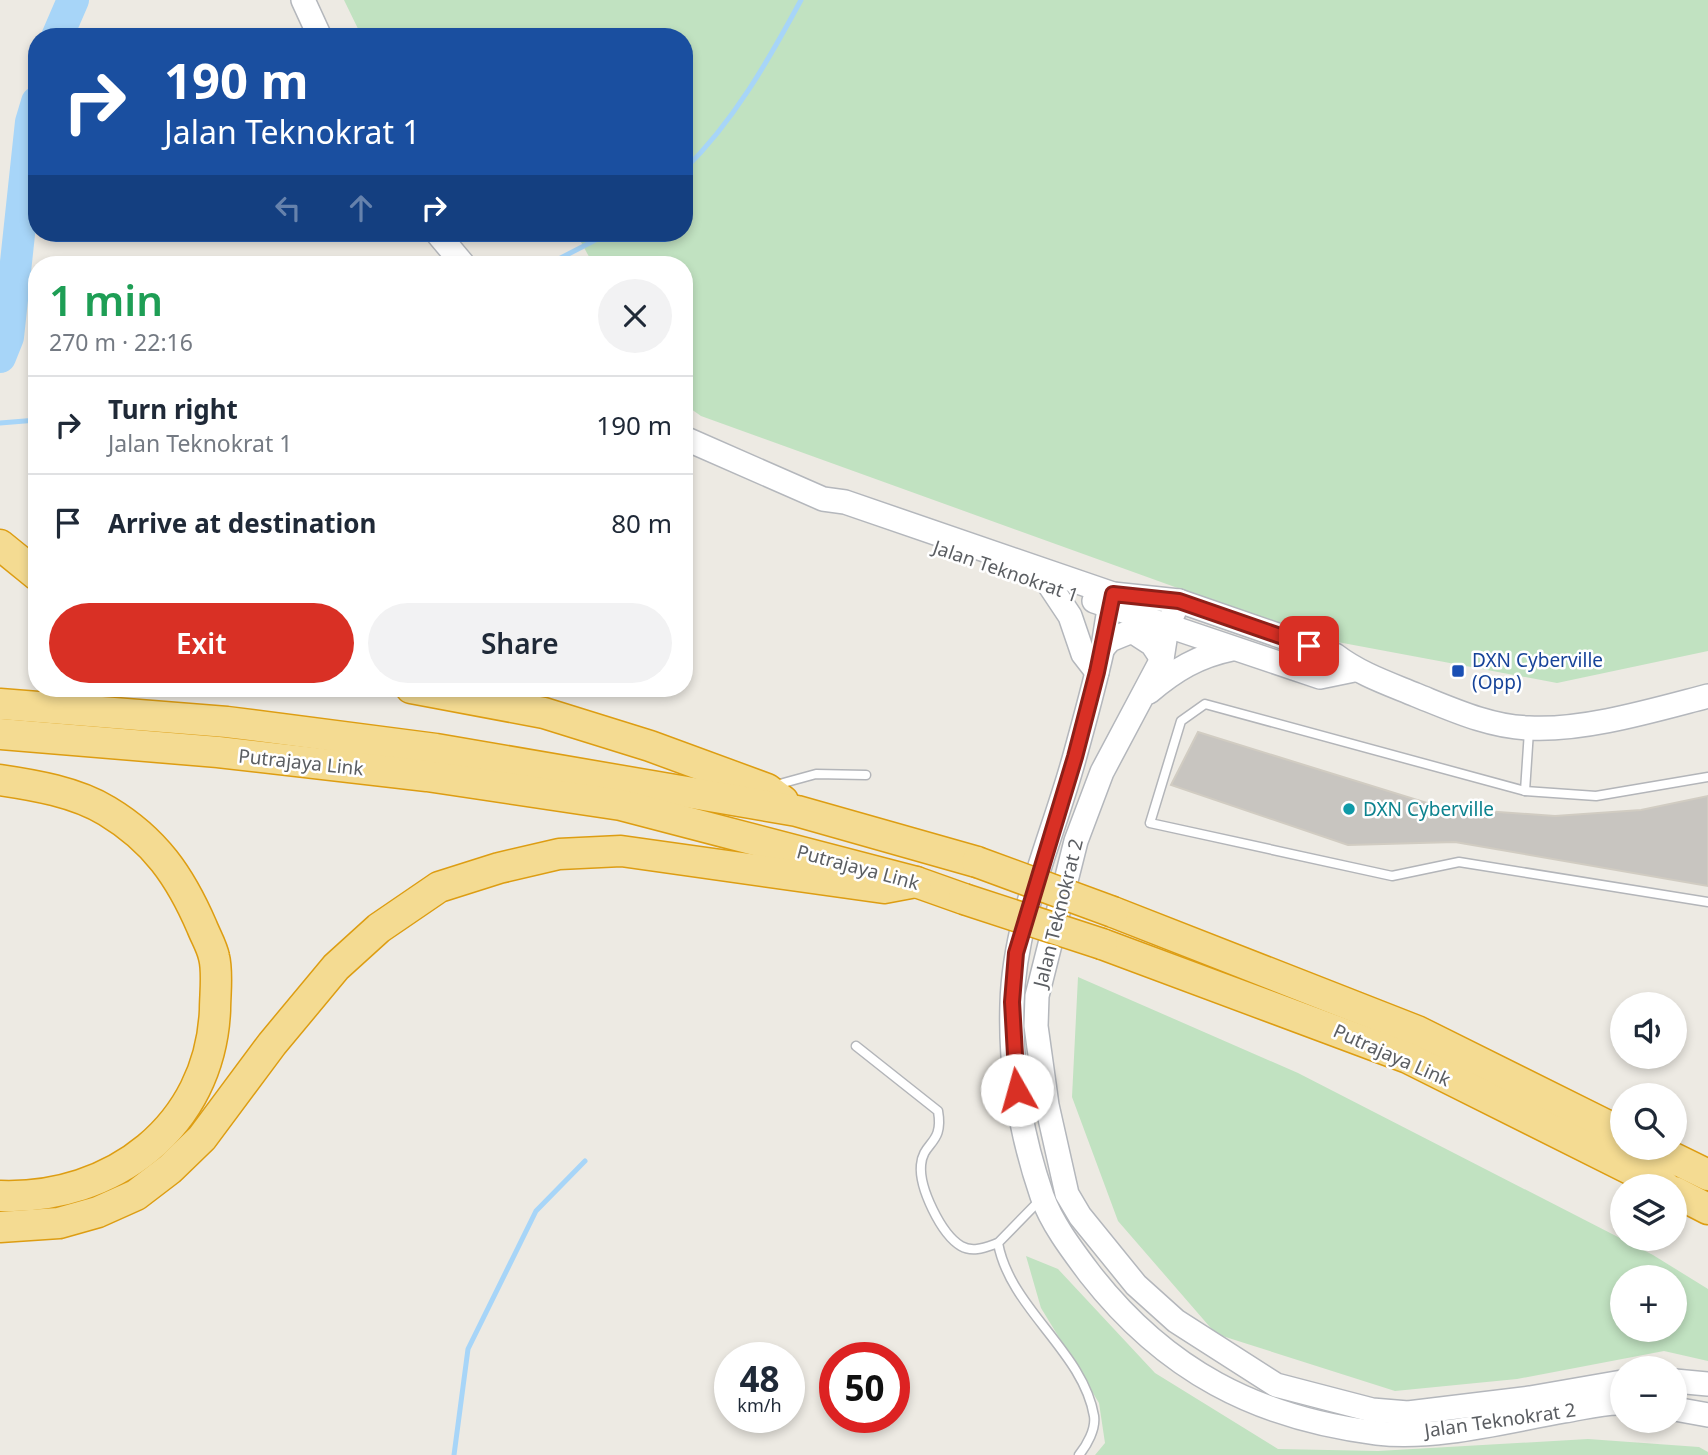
<!DOCTYPE html>
<html lang="en">
<head>
<meta charset="utf-8">
<style>
  body { margin:0; font-family:"Noto Sans",sans-serif; background:#f2f2f3; color:#1f2937; height:100vh; display:flex; flex-direction:column; font-size:26px; white-space:nowrap }
  * { box-sizing:border-box; margin:0 }
  p { font-size:23px; color:#747a83 }
  .icon { flex:none; width:38px; height:38px; fill:none; stroke:currentColor; stroke-width:2; stroke-linecap:round; stroke-linejoin:round }
  .map { position:relative; flex:1; overflow:hidden }
  .side { position:absolute; left:28px; top:256px; width:665px; height:441px; display:flex; flex-direction:column; background:#fff; border-radius:28px; box-shadow:0 4px 10px #0003 }
  .side>* { flex:none }
  .banner { position:absolute; left:28px; top:28px; width:665px; height:214px; border-radius:28px; box-shadow:0 4px 10px #0003; background:#1a4fa0; color:#fff; overflow:hidden }
  .buttons { position:absolute; left:1610px; top:992px; display:grid; gap:14px }
  .buttons a { display:grid; place-items:center; width:77px; height:77px; border-radius:50%; background:#fff; box-shadow:0 4px 10px #0003; font-size:35px }
  .speed { position:absolute; left:714px; top:1342px; display:flex; gap:14px; font-size:35px; font-weight:700; text-align:center }
  .speed>* { display:grid; place-content:center; width:91px; height:91px; border-radius:50%; background:#fff; box-shadow:0 4px 10px #0003; line-height:1 }
  .speed small { font-size:18px; font-weight:400 }
  .speed .limit { border:10px solid #d22; background:#fff; color:#111 }
  .pin { position:absolute; display:grid; place-items:center; width:60px; height:60px; color:#fff; margin:-30px; border-radius:14px; box-shadow:0 4px 10px #0006 }
  .me { position:absolute; width:77px; margin:-38px; rotate:353deg; stroke-linejoin:round; filter:drop-shadow(0 0 5px #0008) }
  .turn { display:flex; align-items:center; gap:24px; height:147px; padding:0 21px; font-size:32px }
  .turn .icon { width:91px; height:91px; stroke-width:2.5 }
  .turn b { display:block; font-size:49px; line-height:60px }
  .lanes { display:flex; align-items:center; height:66px; padding:0 21px; background:#0003; justify-content:center; gap:35px; direction:ltr }
  .lanes .off { opacity:.35 }
  .round { display:grid; place-items:center; flex:none; width:74px; height:74px; border-radius:37px; background:#f2f2f3 }
  .head { display:flex; align-items:center; justify-content:space-between; height:119px; padding:0 21px }
  h1 { font-size:42px; font-weight:600; line-height:52px; color:#1e9e55 }
  .button { display:flex; gap:14px; margin-top:auto; padding:14px 21px }
  .button a { flex:1; height:80px; border-radius:42px; background:#d93025; color:#fff; font-size:28px; font-weight:600; line-height:80px; text-align:center }
  .button a+a { background:#f2f2f3; color:#1f2937 }
  ul { padding:0; list-style:none }
  li { display:flex; align-items:center; gap:21px; height:98px; padding:0 21px; border-top:2px solid #e0e1e3 }
  li div { flex:1 }
  li b { display:block; font-size:26px }
  li em { font-style:normal }
  .map>svg:first-child { display:block }
</style>
</head>
<body>
<div class="map">
<svg width="1708" height="1455" viewBox="0 0 1708 1455">
  <rect width="100%" height="100%" fill="#edeae3"/>
  <g fill="#c1e2c1" fill-rule="evenodd">
    <polygon points="344,0 1708,0 1708,651 1557,683 1316,638 701,416 684,404 684,264 593,264 576,233 684,233 684,37 362,37"/>
    <path d="M 1078,977 L 1298,1073 L 1653,1255 L 1708,1289 L 1708,1361 L 1664,1351 L 1517,1379 L 1395,1391 L 1216,1334 L 1118,1221 L 1072,1097 ZM 1622,1278 L 1675,1278 L 1675,1330 L 1622,1330 Z"/>
    <polygon points="1026,1256 1058,1269 1155,1373 1278,1449 1378,1451 1588,1439 1699,1447 1708,1452 1708,1455 1095,1455 1105,1443 1099,1403 1041,1308"/>
  </g>
  <g fill="none" stroke-linecap="round" stroke-linejoin="round">
    <g stroke="#a7d5f8" stroke-width="5">
      <path d="M 684,170 C 734,121 768,61 801,0"/>
      <polyline points="549,264 609,233"/>
      <polyline points="0,423 37,420"/>
      <polyline points="454,1455 468,1349 536,1211 585,1161"/>
    </g>
    <g stroke="#a7d5f8" stroke-width="32">
      <polyline points="57,37 73,0"/>
      <polyline points="0,357 8,337 31,122 37,102"/>
    </g>
  </g>
  <polygon fill="#c8c5c0" stroke="#d1ccc2" stroke-width="2" points="1198,732 1443,808 1555,816 1641,810 1708,796 1708,886 1455,842 1348,845 1171,785"/>
  <g fill="none" stroke-linecap="round" stroke-linejoin="round">
    <g stroke="#b3b5b9" stroke-width="11">
      <g id="lane">
        <polyline points="1708,777 1596,796 1525,791 1205,704 1181,721 1150,823 1392,876 1459,862 1708,902"/>
        <polyline points="776,785 816,774 866,775"/>
        <polyline points="1525,791 1529,731"/>
        <path d="M 856,1046 L 938,1111 C 944,1145 923,1141 921,1165 C 919,1188 941,1234 961,1246 C 973,1253 986,1247 998,1243"/>
        <path d="M 1040,1200 L 998,1243 C 1010,1309 1083,1351 1094,1416 C 1096,1429 1087,1445 1079,1455"/>
      </g>
    </g>
    <g stroke="#b4b7bc" stroke-width="26">
      <g id="secondary">
        <polyline points="303,0 320,37"/>
        <polyline points="437,233 463,264"/>
        <path d="M 684,438 L 823,499 L 845,502 L 1113,594 L 1179,601 L 1335,655 C 1360,674 1387,683 1416,695 C 1451,709 1490,727 1529,728 C 1584,731 1654,710 1708,696"/>
        <polyline points="1050,586 1070,616 1083,654 1097,672"/>
        <path d="M 1113,594 C 1107,613 1106,632 1102,651 C 1094,687 1084,723 1074,759 C 1052,839 1014,920 1012,1004 C 1010,1069 1021,1135 1042,1196 C 1052,1224 1072,1250 1090,1274 C 1165,1370 1256,1418 1377,1433 C 1436,1440 1506,1421 1564,1411 C 1583,1408 1603,1402 1622,1403"/>
        <polyline points="1094,601 1320,677 1354,670"/>
        <polyline points="1179,601 1167,627 1162,659 1102,772 1076,841 1037,996 1036,1026 1047,1105 1067,1194 1080,1216 1136,1285 1176,1321 1276,1385 1372,1410 1408,1413 1530,1398 1622,1382"/>
        <polyline points="1102,649 1110,640 1132,631 1152,644 1162,659"/>
        <path d="M 1149,692 C 1175,670 1198,656 1232,649"/>
        <polyline points="1675,1381 1708,1384"/>
        <polyline points="1675,1409 1708,1415"/>
      </g>
    </g>
    <g stroke="#dd9d12" stroke-width="33">
      <g id="highway">
        <polyline points="0,545 37,575"/>
        <polyline points="411,688 544,713 650,746 767,789 783,801"/>
        <polyline points="0,704 227,722 436,749 797,811 977,862"/>
        <polyline points="0,734 218,752 427,776 621,805 916,882 964,899"/>
        <path d="M 0,780 C 34,785 76,792 107,811 C 155,840 180,876 202,927 C 206,937 212,947 214,957 C 218,972 215,994 215,1010 C 210,1126 113,1200 0,1196"/>
        <polyline points="1113,912 1417,1031 1622,1133"/>
        <polyline points="1102,944 1408,1058 1664,1186"/>
        <polyline points="1653,1148 1708,1175"/>
        <polyline points="1675,1192 1708,1209"/>
        <polyline points="0,1227 59,1223 98,1212 136,1195 170,1169 202,1138 272,1044 336,967 379,928 439,887 499,868 559,854 621,851 884,888 916,882"/>
      </g>
    </g>
    <use href="#lane" stroke="#fff" stroke-width="8"/>
    <use href="#secondary" stroke="#fff" stroke-width="23"/>
    <use href="#highway" stroke="#f4db92" stroke-width="30"/>
    <g stroke="#dd9d12" stroke-width="33" stroke-linecap="butt">
      <g id="highway-bridge">
        <polyline points="977,862 1113,912"/>
        <polyline points="964,899 1102,944"/>
      </g>
    </g>
    <use href="#highway-bridge" stroke="#f4db92" stroke-width="30"/>
  </g>
  <g fill="none" stroke-linecap="round" stroke-linejoin="round">
    <g stroke="#8d1f18" stroke-width="18">
      <polyline id="route" points="1017,1090 1012,1002 1016,953 1075,757 1097,672 1113,594 1179,601 1309,646"/>
    </g>
    <use href="#route" stroke="#d93025" stroke-width="12"/>
  </g>
  <rect fill="#1a4fb4" stroke="#fff" stroke-width="2.5" x="1451" y="664" width="14" height="14" rx="3.5"/>
  <circle fill="#0f9aa8" stroke="#fff" stroke-width="2.5" cx="1349" cy="809" r="7"/>
  <g text-anchor="middle" dominant-baseline="central" stroke-width="5" stroke-linejoin="round" paint-order="stroke">
    <g font-size="19" fill="#5b5e62" stroke="#fff">
      <text transform="translate(1006 571) rotate(19)">Jalan Teknokrat 1</text>
      <text transform="translate(301 762) rotate(6)">Putrajaya Link</text>
      <text transform="translate(858 867) rotate(15)">Putrajaya Link</text>
      <text transform="translate(1058 913) rotate(-76)">Jalan Teknokrat 2</text>
      <text transform="translate(1392 1055) rotate(24)">Putrajaya Link</text>
      <text transform="translate(1500 1420) rotate(-8)">Jalan Teknokrat 2</text>
    </g>
    <g font-size="19" fill="#164399" stroke="#fff" text-anchor="start">
      <text x="1472" y="660">DXN Cyberville<tspan x="1472" dy="22">(Opp)</tspan></text>
    </g>
    <g font-size="19" fill="#0d838f" stroke="#fff" text-anchor="start">
      <text x="1363" y="809">DXN Cyberville</text>
    </g>
  </g>
</svg>
<div class="buttons">
<a><svg class="icon" aria-label="sound" viewBox="0 0 24 24"><path d="M4 9h4l5-4v14l-5-4H4zM17 9q2 3 0 6"/></svg></a>
<a><svg class="icon" aria-label="search" viewBox="0 0 24 24"><circle cx="10" cy="10" r="6"/><path d="M15 15l6 6"/></svg></a>
<a><svg class="icon" aria-label="layers" viewBox="0 0 24 24"><path d="M12 4l9 5-9 5-9-5zM3 14l9 5 9-5"/></svg></a>
<a>+</a>
<a>−</a>
</div>
<div class="speed"><div>48<small>km/h</small></div><div class="limit">50</div></div>
<div class="pin" style="left:1309px;top:646px;background:#d93025"><svg class="icon" aria-label="arrive" viewBox="0 0 24 24"><path d="M6 21V4h12l-3 4 3 4H6"/></svg></div>
<svg class="me" style="left:1017px;top:1090px" viewBox="-20 -20 40 40"><circle r="19" fill="#fff"/><path d="M0-13L10 11 0 6-10 11z" fill="#d93025"/></svg>
<div class="banner">
<div class="turn"><svg class="icon" aria-label="right" viewBox="0 0 24 24"><path d="M7 20v-9h11M14 6l5 5-5 5"/></svg><div><b>190 m</b>Jalan Teknokrat 1</div></div>
<div class="lanes"><svg class="icon off" aria-label="left" viewBox="0 0 24 24"><path d="M17 20v-9H6M10 6l-5 5 5 5"/></svg><svg class="icon off" aria-label="ahead" viewBox="0 0 24 24"><path d="M12 20V5M6 11l6-6 6 6"/></svg><svg class="icon" aria-label="right" viewBox="0 0 24 24"><path d="M7 20v-9h11M14 6l5 5-5 5"/></svg></div>
</div>
<section class="side">
<div class="head"><div><h1>1 min</h1><p>270 m · 22:16</p></div><a class="round"><svg class="icon" aria-label="close" viewBox="0 0 24 24"><path d="M6 6l12 12M18 6L6 18"/></svg></a></div>
<ul>
<li><svg class="icon" aria-label="right" viewBox="0 0 24 24"><path d="M7 20v-9h11M14 6l5 5-5 5"/></svg><div><b>Turn right</b><p>Jalan Teknokrat 1</p></div><em>190 m</em></li>
<li><svg class="icon" aria-label="arrive" viewBox="0 0 24 24"><path d="M6 21V4h12l-3 4 3 4H6"/></svg><div><b>Arrive at destination</b></div><em>80 m</em></li>
</ul>
<div class="button"><a>Exit</a><a>Share</a></div>
</section>
</div>
</body>
</html>
